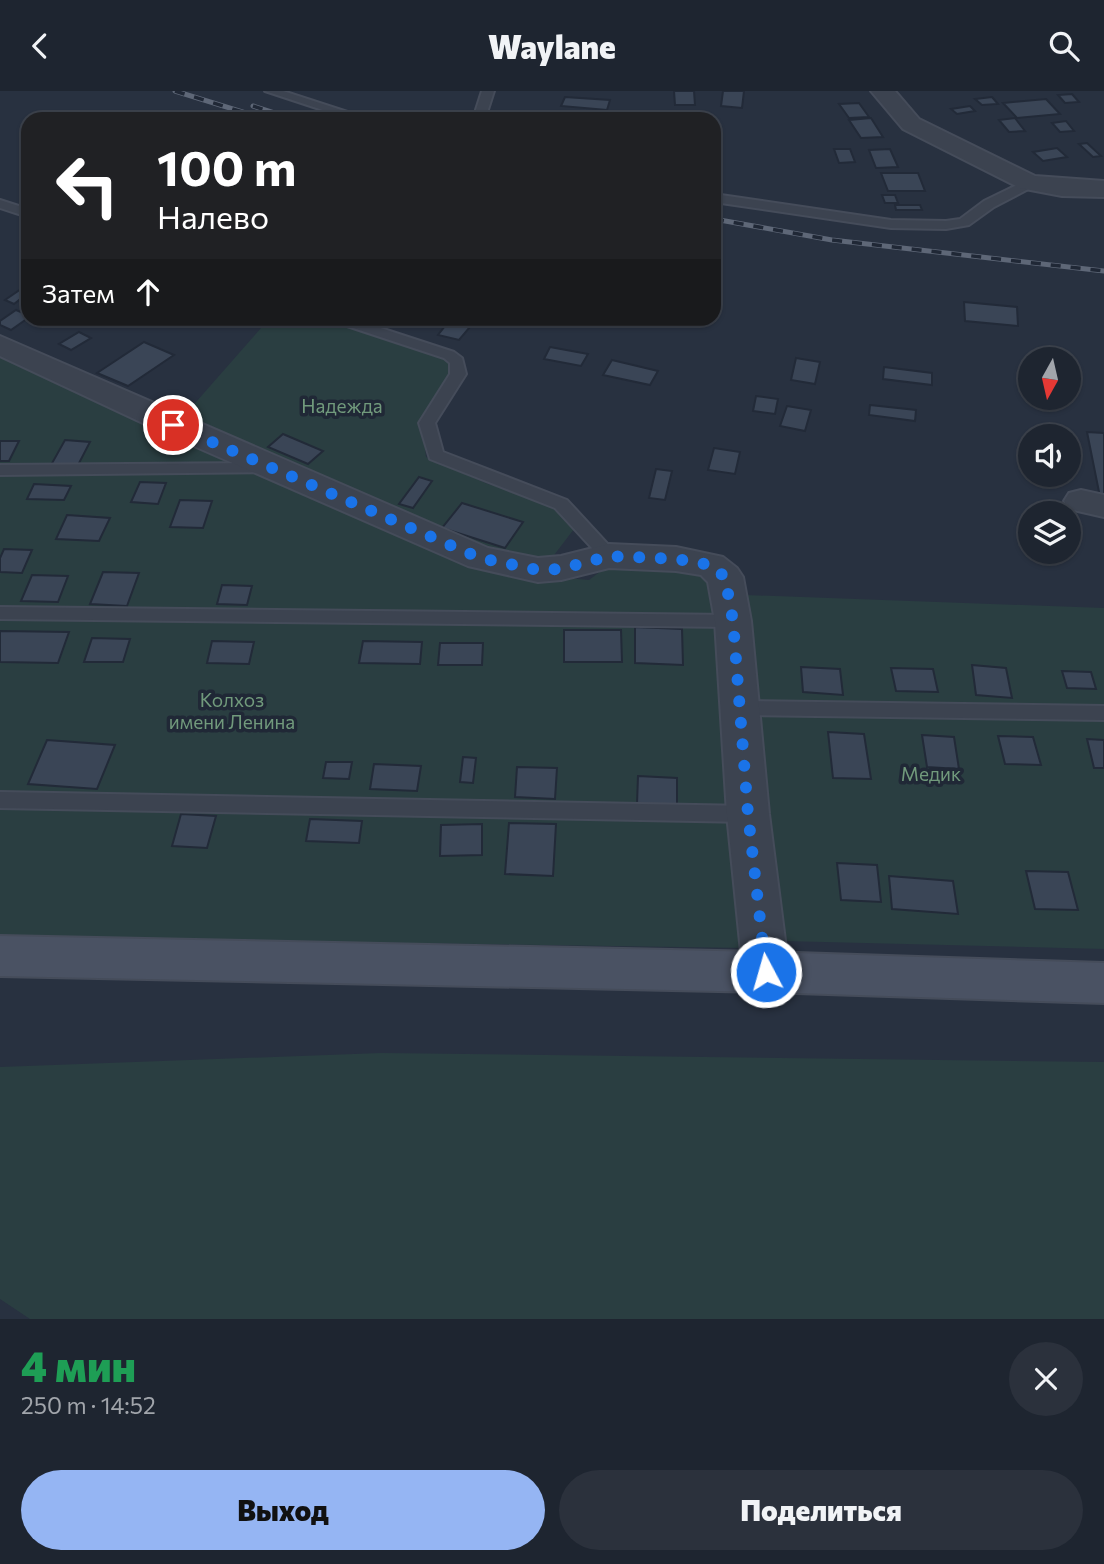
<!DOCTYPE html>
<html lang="ru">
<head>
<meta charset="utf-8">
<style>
  body { margin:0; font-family:Commissioner,sans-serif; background:#2b313c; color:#f1f3f6; height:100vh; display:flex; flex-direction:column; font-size:26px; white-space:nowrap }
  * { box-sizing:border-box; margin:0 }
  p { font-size:23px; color:#a1a5ab }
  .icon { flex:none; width:38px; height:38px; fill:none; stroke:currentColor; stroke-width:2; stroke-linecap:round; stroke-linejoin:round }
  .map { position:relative; height:1228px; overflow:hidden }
  .sheet { display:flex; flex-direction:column; background:#1e2530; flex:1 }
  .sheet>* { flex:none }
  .banner { position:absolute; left:21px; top:21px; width:700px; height:214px; border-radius:21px; box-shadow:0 2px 5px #0004,0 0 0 2px #3c424c; background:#202124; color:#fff; overflow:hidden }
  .needle { width:46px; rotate:188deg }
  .tools { position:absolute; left:1018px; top:256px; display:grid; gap:14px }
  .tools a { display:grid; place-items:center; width:63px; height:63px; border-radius:50%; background:#1e2530; box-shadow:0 2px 5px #0004,0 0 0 2px #3c424c; font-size:35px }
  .pin { position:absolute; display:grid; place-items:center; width:60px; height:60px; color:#fff; margin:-30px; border:4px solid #fff; border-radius:50%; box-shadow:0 2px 7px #0007 }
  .me { position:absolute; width:77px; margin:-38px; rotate:354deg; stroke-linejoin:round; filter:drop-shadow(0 0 5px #0008) }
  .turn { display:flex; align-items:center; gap:24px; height:147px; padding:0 21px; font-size:32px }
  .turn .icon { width:91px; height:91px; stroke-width:2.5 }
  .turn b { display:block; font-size:49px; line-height:60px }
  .then { display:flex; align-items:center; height:66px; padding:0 21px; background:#0003; gap:14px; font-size:26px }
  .round { display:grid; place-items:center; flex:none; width:74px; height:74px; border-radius:37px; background:#2b313c }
  .head { display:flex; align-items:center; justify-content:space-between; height:119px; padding:0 21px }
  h1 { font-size:42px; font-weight:800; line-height:52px; color:#1e9e55 }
  .primary-button { display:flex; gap:14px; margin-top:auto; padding:14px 21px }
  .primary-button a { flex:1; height:80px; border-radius:42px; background:#95b5f3; color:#111; font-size:28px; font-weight:800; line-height:80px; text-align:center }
  .primary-button a+a { background:#2b313c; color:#f1f3f6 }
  header { display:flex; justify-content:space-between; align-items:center; height:91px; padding:0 21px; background:#1e2530; font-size:32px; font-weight:800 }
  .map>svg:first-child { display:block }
</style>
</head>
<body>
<header><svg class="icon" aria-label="back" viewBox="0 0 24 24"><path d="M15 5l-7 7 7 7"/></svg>Waylane<svg class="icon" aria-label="search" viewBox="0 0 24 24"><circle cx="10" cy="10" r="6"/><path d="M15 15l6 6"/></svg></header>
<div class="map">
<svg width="1104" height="1228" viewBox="0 0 1104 1228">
  <rect width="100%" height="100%" fill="#283140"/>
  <g fill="#2a3e41">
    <polygon points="269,228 325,228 449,269 452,283 422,333 426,366 488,393 557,415 574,438 548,472 505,465 182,327"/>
    <polygon points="0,266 103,312 531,484 589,489 609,474 679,476 716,486 748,857 0,846"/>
    <polygon points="745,504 1104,517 1104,858 783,850"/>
    <polygon points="381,962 1104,971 1104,1228 30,1228 0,1208 0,976"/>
  </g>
  <g fill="#3a4556" stroke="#222a38" stroke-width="2">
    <polygon points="674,0 694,0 695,14 675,14"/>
    <polygon points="723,0 744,0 742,17 721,15"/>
    <polygon points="1072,3 1079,11 1065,12 1058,4"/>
    <polygon points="565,6 610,9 607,19 561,15"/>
    <polygon points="992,6 998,13 982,14 975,8"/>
    <polygon points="1046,8 1060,23 1017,27 1003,12"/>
    <polygon points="859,12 869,26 849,27 839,13"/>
    <polygon points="970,15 975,20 957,23 951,18"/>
    <polygon points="573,21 591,21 590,28 571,28"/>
    <polygon points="871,27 883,46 861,47 849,29"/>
    <polygon points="1015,27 1025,40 1009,41 999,29"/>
    <polygon points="1066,30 1074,40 1060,41 1052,32"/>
    <polygon points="1087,52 1101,65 1093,66 1079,53"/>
    <polygon points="1057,57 1067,66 1043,70 1033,61"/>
    <polygon points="834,58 850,58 855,71 839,72"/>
    <polygon points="890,58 898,76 876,77 869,59"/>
    <polygon points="881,82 918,82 925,100 888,100"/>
    <polygon points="882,104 895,104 898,112 885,112"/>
    <polygon points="895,114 920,114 922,119 896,119"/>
    <polygon points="21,198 28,202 14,213 5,209"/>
    <polygon points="964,211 1017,216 1018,235 965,230"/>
    <polygon points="16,219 28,224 28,227 11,239 0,234 0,230"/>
    <polygon points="449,230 470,236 459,249 438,244"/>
    <polygon points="79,241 91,247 71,259 59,253"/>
    <polygon points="144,251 174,264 128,295 97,282"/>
    <polygon points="550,256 588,263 581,275 544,268"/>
    <polygon points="796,267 820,271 815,293 791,289"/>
    <polygon points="612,269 658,280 650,294 603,284"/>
    <polygon points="884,276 932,282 932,294 883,288"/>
    <polygon points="756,305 778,308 775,323 753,320"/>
    <polygon points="870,314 916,319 915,330 869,324"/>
    <polygon points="787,315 811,319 805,340 780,335"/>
    <polygon points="1087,341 1104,342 1104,407 1100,406"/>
    <polygon points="283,343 323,360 308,373 268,356"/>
    <polygon points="65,349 90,351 77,376 51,374"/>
    <polygon points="0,350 19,350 9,370 0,370"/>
    <polygon points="714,357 740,361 735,383 708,379"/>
    <polygon points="656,378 672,380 665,409 649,407"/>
    <polygon points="419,386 432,390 413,417 399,413"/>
    <polygon points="140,391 166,392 158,413 131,411"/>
    <polygon points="34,393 71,395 64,409 27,408"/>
    <polygon points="180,409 212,410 203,437 170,436"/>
    <polygon points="462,412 523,431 505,457 442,437"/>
    <polygon points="67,424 110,427 99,450 56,448"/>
    <polygon points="4,458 32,459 22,482 0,481 0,467"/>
    <polygon points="103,481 139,482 127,515 90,513"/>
    <polygon points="32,484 68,485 58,511 21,510"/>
    <polygon points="222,494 252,495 247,514 217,513"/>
    <polygon points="635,536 682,538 683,574 635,572"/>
    <polygon points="564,539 621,539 622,571 564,571"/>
    <polygon points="0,540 69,541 58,572 0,571"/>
    <polygon points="92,547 130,548 123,571 84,571"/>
    <polygon points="212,550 254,551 249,573 207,572"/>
    <polygon points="363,550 422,551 420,573 359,572"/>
    <polygon points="440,552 483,552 482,574 438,574"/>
    <polygon points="972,574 1006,577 1012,607 976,604"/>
    <polygon points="801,576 840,578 843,604 803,601"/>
    <polygon points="891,577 933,578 938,601 896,600"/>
    <polygon points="1062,580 1091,581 1096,598 1067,597"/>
    <polygon points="828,641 864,643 871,688 833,687"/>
    <polygon points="922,644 954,646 959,678 927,676"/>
    <polygon points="998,645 1033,646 1041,674 1005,673"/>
    <polygon points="1087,648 1104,649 1104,677 1094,677"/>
    <polygon points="47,649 115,654 97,698 28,693"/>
    <polygon points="463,666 476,667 473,692 460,691"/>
    <polygon points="326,671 352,671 349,688 323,687"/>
    <polygon points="374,673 421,675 417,700 370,698"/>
    <polygon points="517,676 557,677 555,708 515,706"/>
    <polygon points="638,685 677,687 677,715 637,713"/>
    <polygon points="181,723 216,725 207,757 172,755"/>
    <polygon points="310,728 362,730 359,752 306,750"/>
    <polygon points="509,732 556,733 553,785 505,783"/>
    <polygon points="482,733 482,764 440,765 441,734"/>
    <polygon points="837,772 877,774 881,811 841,809"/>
    <polygon points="1026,780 1068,781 1078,819 1035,818"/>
    <polygon points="889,785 953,790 958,823 892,818"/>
  </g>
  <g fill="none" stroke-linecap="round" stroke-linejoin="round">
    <g stroke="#454c5a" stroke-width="4">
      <g id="lane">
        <polygon points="265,0 283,0 369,28 350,28"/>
        <polygon points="482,0 494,0 485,28 473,28"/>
        <polygon points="1029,88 1035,92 1034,95 994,116 969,134 946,138 891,137 714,111 714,103 891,129 946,130 960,128 984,110"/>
        <polygon points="0,109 28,118 28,126 0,117"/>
        <polygon points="333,228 353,228 454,261 462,267 466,283 435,332 443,361 567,409 615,461 618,465 615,469 603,469 555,417 430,368 419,332 450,283 450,272 444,267 335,231"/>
        <polygon points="268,372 274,373 276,377 274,381 0,384 0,374"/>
        <polygon points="0,516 733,524 739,525 742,530 739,535 733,536 0,528"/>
        <polygon points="740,610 1104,615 1104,629 740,624 733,622 730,617 733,612"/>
        <polygon points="0,701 748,715 755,717 758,723 755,729 748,731 0,717"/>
      </g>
    </g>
    <g stroke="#454c5a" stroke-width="4">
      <g id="street">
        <polygon points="871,0 895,0 919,28 1035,85 1104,90 1104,106 1062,105 1020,97 903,38"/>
        <polygon points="0,245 488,457 538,467 561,465 609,453 676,456 723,466 737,477 743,486 751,530 769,723 789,881 782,895 766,901 750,895 743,881 727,723 715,530 708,491 701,484 676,480 609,477 561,489 538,491 468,475 162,341 0,265"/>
        <polygon points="1081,399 1104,404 1104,426 1069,418 1064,410 1069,402"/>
      </g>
    </g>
    <g stroke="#454c5a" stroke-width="4">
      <polygon id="secondary" points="0,845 766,861 1104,872 1104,912 766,901 0,885"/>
    </g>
    <use href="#lane" fill="#3c4350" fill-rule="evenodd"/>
    <use href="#street" fill="#3c4350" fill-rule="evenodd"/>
    <use href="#secondary" fill="#4a5263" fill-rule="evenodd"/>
    <g stroke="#5e6777" stroke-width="5">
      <g id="rail">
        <polyline points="175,0 265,28"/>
        <polyline points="253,15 293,28"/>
        <polyline points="714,128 832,149 1104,180"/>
      </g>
    </g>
    <use href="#rail" stroke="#202836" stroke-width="3.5" stroke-dasharray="10" stroke-linecap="butt"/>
  </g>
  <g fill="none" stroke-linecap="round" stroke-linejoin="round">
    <polyline stroke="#1a73e8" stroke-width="12" stroke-dasharray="0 21.6" points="173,334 480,467 538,479 561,478 609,465 676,468 711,474 725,486 733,530 748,723 766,881"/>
  </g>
  <g text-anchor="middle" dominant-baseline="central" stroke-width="7" stroke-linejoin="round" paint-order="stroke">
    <g font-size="19" fill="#719a7c" stroke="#202836">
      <text x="342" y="314">Надежда</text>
      <text x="232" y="608">Колхоз<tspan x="232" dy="22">имени Ленина</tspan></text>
      <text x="931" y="682">Медик</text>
    </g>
  </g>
</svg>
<div class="tools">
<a><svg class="needle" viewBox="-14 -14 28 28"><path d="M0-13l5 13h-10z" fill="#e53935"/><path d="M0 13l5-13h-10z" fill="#a1a5ab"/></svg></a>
<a><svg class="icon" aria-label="sound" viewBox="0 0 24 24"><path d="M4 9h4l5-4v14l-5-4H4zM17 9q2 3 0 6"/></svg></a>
<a><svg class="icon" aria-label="layers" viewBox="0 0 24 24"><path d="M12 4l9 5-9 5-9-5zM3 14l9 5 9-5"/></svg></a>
</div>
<div class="pin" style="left:173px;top:334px;background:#d93025"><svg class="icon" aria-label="arrive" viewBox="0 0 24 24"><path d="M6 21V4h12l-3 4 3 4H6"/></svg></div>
<svg class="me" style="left:766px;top:881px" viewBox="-20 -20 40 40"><circle r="17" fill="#1a73e8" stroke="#fff" stroke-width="3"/><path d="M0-11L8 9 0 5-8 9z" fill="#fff"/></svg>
<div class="banner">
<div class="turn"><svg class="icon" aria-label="left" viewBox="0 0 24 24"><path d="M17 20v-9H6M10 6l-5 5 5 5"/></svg><div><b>100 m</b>Налево</div></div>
<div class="then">Затем<svg class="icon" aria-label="ahead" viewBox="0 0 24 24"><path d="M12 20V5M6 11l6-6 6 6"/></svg></div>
</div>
</div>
<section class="sheet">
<div class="head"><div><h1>4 мин</h1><p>250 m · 14:52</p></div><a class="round"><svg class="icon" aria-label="close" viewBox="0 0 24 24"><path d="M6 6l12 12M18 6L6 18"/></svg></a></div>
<div class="primary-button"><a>Выход</a><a>Поделиться</a></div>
</section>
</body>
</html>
